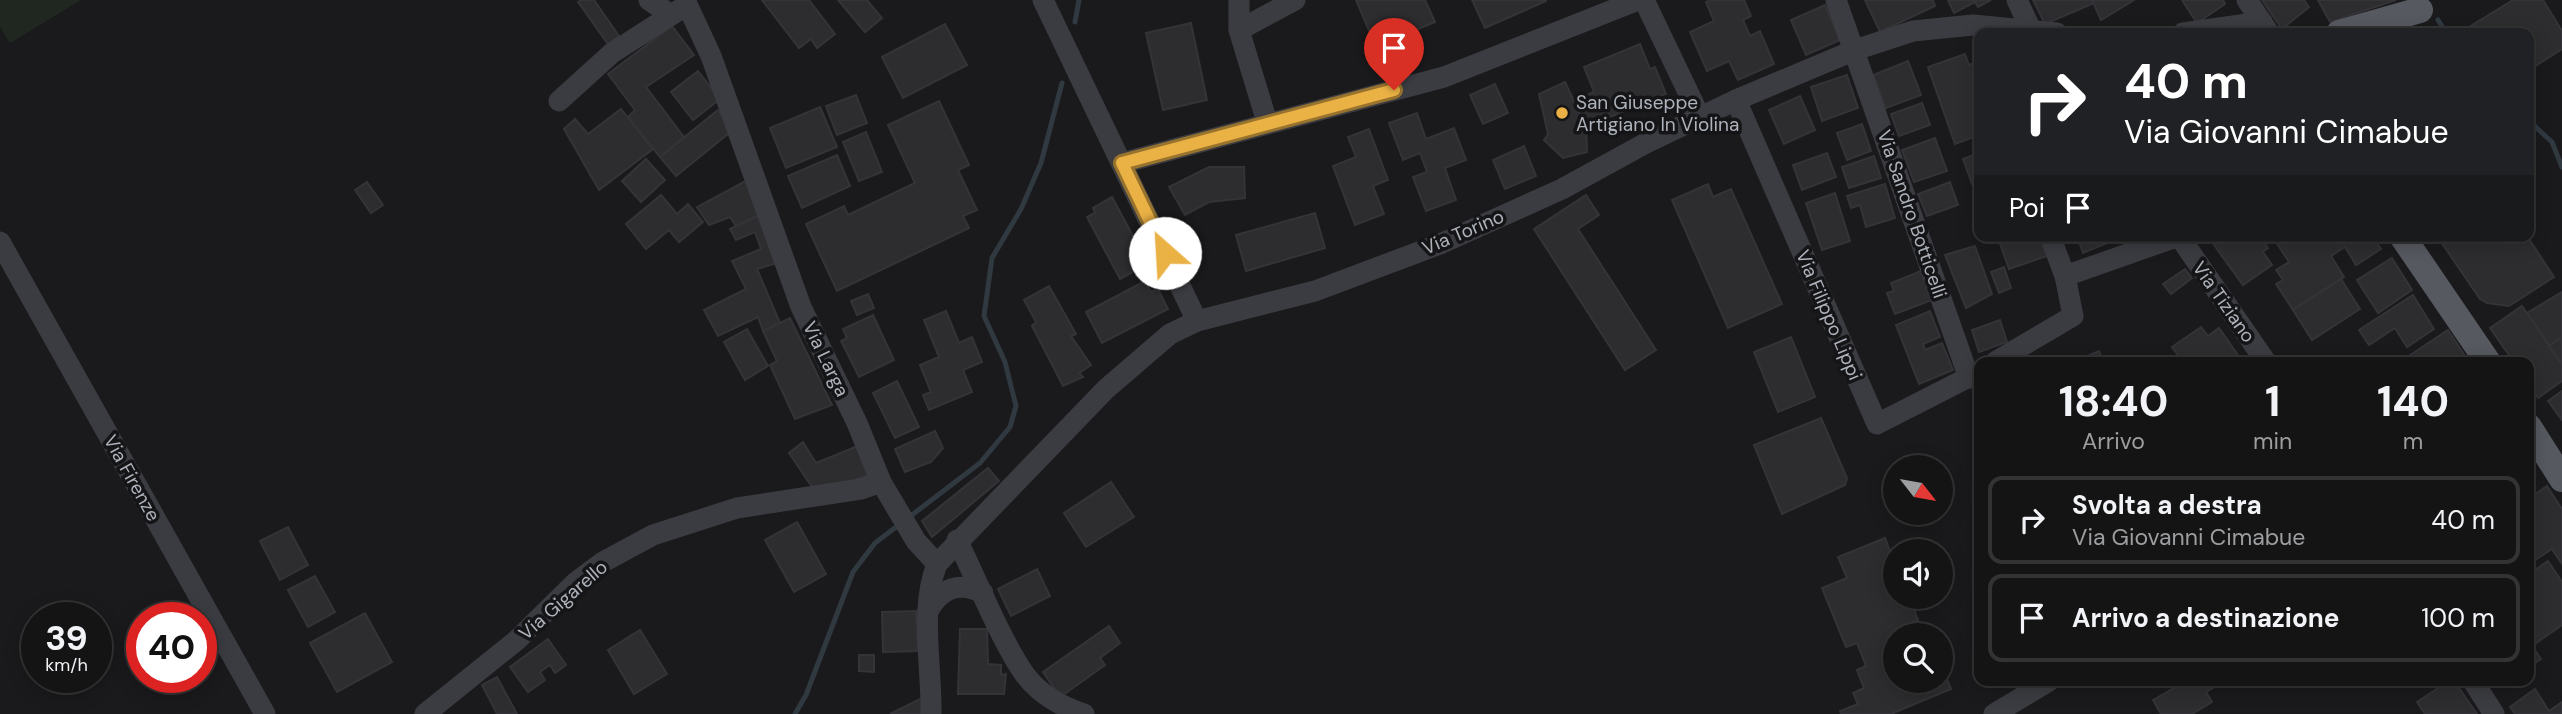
<!DOCTYPE html>
<html lang="it">
<head>
<meta charset="utf-8">
<style>
  body { margin:0; font-family:"DM Sans",sans-serif; background:#1d1d1e; color:#f1f3f6; height:100vh; display:flex; flex-direction:column; font-size:26px; white-space:nowrap }
  * { box-sizing:border-box; margin:0 }
  p { font-size:23px; color:#9d9ea0 }
  .icon { flex:none; width:38px; height:38px; fill:none; stroke:currentColor; stroke-width:2; stroke-linecap:round; stroke-linejoin:round }
  .map { position:relative; flex:1; overflow:hidden }
  .drawer { position:absolute; left:1974px; top:357px; width:560px; height:329px; display:flex; flex-direction:column; background:#141415; border-radius:14px; box-shadow:0 4px 18px #0003,0 0 0 2px #333334 }
  .drawer>* { flex:none }
  .banner { position:absolute; left:1974px; top:28px; width:560px; height:214px; border-radius:14px; box-shadow:0 4px 18px #0003,0 0 0 2px #333334; background:#202124; color:#fff; overflow:hidden }
  .needle { width:46px; rotate:121deg }
  .tools { position:absolute; left:1883px; top:455px; display:grid; gap:14px }
  .tools a { display:grid; place-items:center; width:70px; height:70px; border-radius:50%; background:#141415; box-shadow:0 4px 18px #0003,0 0 0 2px #333334; font-size:35px }
  .speed { position:absolute; left:21px; top:602px; display:flex; gap:14px; font-size:35px; font-weight:700; text-align:center }
  .speed>* { display:grid; place-content:center; width:91px; height:91px; border-radius:50%; background:#141415; box-shadow:0 4px 18px #0003,0 0 0 2px #333334; line-height:1 }
  .speed small { font-size:18px; font-weight:400 }
  .speed .limit { border:10px solid #d22; background:#fff; color:#111 }
  .pin { position:absolute; display:grid; place-items:center; width:60px; height:60px; color:#fff; margin:-72px -30px; border-radius:50% 50% 50% 0; rotate:-45deg; box-shadow:0 0 7px #0007 }
  .pin .icon { rotate:45deg }
  .me { position:absolute; width:77px; margin:-38px; rotate:334deg; stroke-linejoin:round; filter:drop-shadow(0 0 5px #0008) }
  .turn { display:flex; align-items:center; gap:24px; height:147px; padding:0 35px; font-size:32px }
  .turn .icon { width:91px; height:91px; stroke-width:2.5 }
  .turn b { display:block; font-size:49px; line-height:60px }
  .then { display:flex; align-items:center; height:66px; padding:0 35px; background:#0003; gap:14px; font-size:26px }
  .eta { display:flex; justify-content:space-evenly; align-items:center; height:119px; text-align:center }
  .eta b { font-size:42px; font-weight:700; line-height:49px }
  ul { padding:0; list-style:none }
  li { display:flex; align-items:center; gap:21px; height:88px; margin:0 14px 10px; padding:0 21px; border:4px solid #333334; border-radius:14px }
  li div { flex:1 }
  li b { display:block; font-size:26px }
  li em { font-style:normal }
  .map>svg:first-child { display:block }
</style>
</head>
<body>
<div class="map">
<svg width="2562" height="714" viewBox="0 0 2562 714">
  <rect width="100%" height="100%" fill="#1a1a1c"/>
  <polygon fill="#202721" points="0,0 81,0 10,43 0,27"/>
  <g fill="none" stroke-linecap="round" stroke-linejoin="round">
    <g stroke="#303940" stroke-width="5">
      <polyline points="2438,20 2446,33"/>
      <polyline points="1075,22 1079,0"/>
      <polyline points="2529,121 2552,142 2562,167"/>
      <polyline points="908,518 980,463 1010,427 1016,406 1005,362 984,316 992,258 1021,209 1041,163 1062,83"/>
      <polyline points="795,714 806,695 853,572 875,543 900,524"/>
    </g>
  </g>
  <g fill="#2d2d30" stroke="#343438" stroke-width="2">
    <polygon points="581,0 594,0 619,36 608,44 578,2"/>
    <polygon points="762,0 809,0 835,34 817,48 811,39 799,48"/>
    <polygon points="838,0 867,0 882,18 865,32"/>
    <polygon points="1356,0 1425,0 1435,22 1376,47"/>
    <polygon points="1472,0 1546,0 1546,1 1485,28"/>
    <polygon points="1711,0 1744,0 1751,16 1743,20 1750,36 1760,31 1774,64 1738,80 1729,61 1707,71 1690,32 1714,21 1706,2"/>
    <polygon points="1865,0 1933,0 1935,6 1880,32"/>
    <polygon points="1948,0 1991,0 1978,7 1975,2 1954,13"/>
    <polygon points="2033,0 2092,0 2094,3 2045,24"/>
    <polygon points="2092,0 2134,0 2101,20"/>
    <polygon points="2182,0 2223,0 2225,4 2197,23"/>
    <polygon points="2262,0 2304,0 2309,7 2282,29"/>
    <polygon points="2318,0 2396,0 2330,22"/>
    <polygon points="2513,0 2543,0 2562,31 2562,49 2529,70 2529,33 2473,33 2469,27"/>
    <polygon points="1825,5 1840,40 1806,55 1791,20"/>
    <polygon points="1191,23 1207,100 1163,110 1146,33"/>
    <polygon points="945,24 967,65 903,98 882,57"/>
    <polygon points="672,26 694,55 646,87 684,137 660,157 628,117 635,110 608,74"/>
    <polygon points="1640,44 1650,69 1655,67 1666,94 1586,127 1575,100 1594,92 1584,67"/>
    <polygon points="1965,54 1969,65 1974,63 1979,79 1979,135 1955,144 1928,67"/>
    <polygon points="1908,61 1921,95 1886,108 1873,75"/>
    <polygon points="698,71 720,99 693,120 671,92"/>
    <polygon points="1847,75 1858,108 1822,121 1811,87"/>
    <polygon points="1565,82 1586,127 1587,152 1563,158 1544,140 1548,134 1539,94"/>
    <polygon points="1495,84 1508,113 1483,124 1470,95"/>
    <polygon points="856,95 867,123 837,135 826,106"/>
    <polygon points="1800,96 1815,130 1784,144 1769,110"/>
    <polygon points="939,101 969,165 958,170 977,210 963,216 969,228 837,291 806,224 844,206 848,215 915,183 888,125"/>
    <polygon points="1922,103 1930,125 1899,136 1891,114"/>
    <polygon points="820,107 837,147 786,168 770,128"/>
    <polygon points="621,109 653,149 599,190 564,129 575,119 588,134"/>
    <polygon points="718,110 734,129 676,176 660,157"/>
    <polygon points="1417,113 1426,139 1454,128 1466,160 1445,168 1456,200 1426,211 1413,177 1427,172 1420,153 1403,160 1389,123"/>
    <polygon points="1862,124 1871,151 1847,160 1837,133"/>
    <polygon points="1369,129 1388,180 1373,186 1384,214 1355,225 1333,166 1356,157 1348,137"/>
    <polygon points="866,132 882,172 859,181 843,142"/>
    <polygon points="1935,138 1947,171 1914,182 1902,150"/>
    <polygon points="1524,146 1536,176 1505,189 1493,160"/>
    <polygon points="1827,153 1836,177 1802,190 1793,165"/>
    <polygon points="1979,153 1979,200 1978,200 1963,159"/>
    <polygon points="837,155 850,186 802,208 788,176"/>
    <polygon points="1874,156 1881,178 1849,188 1842,167"/>
    <polygon points="646,159 665,180 641,202 622,181"/>
    <polygon points="1209,167 1244,167 1245,198 1209,202 1185,215 1169,187"/>
    <polygon points="753,177 764,213 736,226 730,217 709,225 697,207"/>
    <polygon points="367,182 383,205 371,213 355,190"/>
    <polygon points="1950,182 1958,205 1927,216 1918,194"/>
    <polygon points="1708,184 1713,197 1731,189 1782,304 1728,328 1672,200"/>
    <polygon points="1885,184 1895,218 1866,227 1860,205 1851,208 1847,196"/>
    <polygon points="1835,193 1850,241 1822,250 1806,203"/>
    <polygon points="661,195 677,214 688,204 703,222 679,242 669,230 646,249 626,224"/>
    <polygon points="1586,195 1599,215 1578,229 1656,350 1625,370 1534,229"/>
    <polygon points="1112,197 1148,264 1120,279 1087,217 1095,213 1093,208"/>
    <polygon points="764,213 784,261 757,269 780,323 763,331 758,317 718,336 704,310 746,289 732,261 761,249 755,232 736,240 730,229"/>
    <polygon points="1315,213 1325,248 1246,271 1236,235"/>
    <polygon points="2002,236 2040,236 2047,256 2009,269 1998,238"/>
    <polygon points="2077,236 2116,236 2117,239 2083,253"/>
    <polygon points="2226,236 2237,236 2239,239 2243,236 2260,236 2268,248 2263,252 2272,265 2243,285 2214,245"/>
    <polygon points="2272,236 2372,236 2381,249 2356,265 2345,247 2331,256 2344,277 2293,310 2276,284 2283,280 2276,270 2289,262"/>
    <polygon points="2437,236 2527,236 2554,277 2509,306 2487,303 2480,299"/>
    <polygon points="1975,246 1992,294 1966,308 1945,255"/>
    <polygon points="2392,258 2412,290 2378,313 2357,280"/>
    <polygon points="2004,267 2011,288 1999,293 1991,272"/>
    <polygon points="2185,269 2192,278 2171,294 2163,284"/>
    <polygon points="1921,271 1932,300 1895,314 1887,293 1894,291 1891,283"/>
    <polygon points="2341,279 2360,309 2312,340 2293,310"/>
    <polygon points="1145,281 1151,292 1158,289 1168,309 1102,343 1086,312"/>
    <polygon points="1049,286 1076,334 1071,336 1091,365 1079,373 1083,377 1063,386 1032,326 1036,322 1024,300"/>
    <polygon points="2562,292 2562,337 2549,346 2527,313"/>
    <polygon points="868,294 874,308 857,315 851,301"/>
    <polygon points="2413,295 2434,329 2407,347 2395,328 2369,345 2359,330"/>
    <polygon points="2522,306 2562,364 2562,381 2538,398 2529,384 2529,362 2514,362 2490,328"/>
    <polygon points="946,311 959,343 972,337 982,362 963,370 972,392 929,410 923,395 931,392 920,365 939,357 924,320"/>
    <polygon points="1930,311 1940,337 1923,344 1925,350 1942,343 1953,370 1919,384 1896,325"/>
    <polygon points="873,315 894,360 859,377 841,341 847,338 843,329"/>
    <polygon points="790,318 832,405 795,419 770,365 777,361 763,331"/>
    <polygon points="2000,320 2007,342 1979,352 1972,330"/>
    <polygon points="2201,327 2208,336 2219,328 2240,358 2234,362 2183,362 2172,347"/>
    <polygon points="747,329 768,366 745,380 724,342"/>
    <polygon points="2448,330 2469,362 2400,362"/>
    <polygon points="1791,337 1815,397 1778,412 1754,352"/>
    <polygon points="2562,337 2562,364 2549,346"/>
    <polygon points="2099,351 2103,362 2073,362"/>
    <polygon points="897,381 919,427 895,438 873,393"/>
    <polygon points="2562,391 2562,420 2548,401"/>
    <polygon points="1821,418 1847,478 1845,485 1782,514 1754,445"/>
    <polygon points="935,431 943,448 931,462 905,472 895,449"/>
    <polygon points="803,442 816,463 860,445 876,471 844,485 814,490 789,453"/>
    <polygon points="988,468 999,481 932,537 922,521"/>
    <polygon points="1111,482 1134,517 1086,547 1064,513"/>
    <polygon points="2547,486 2562,509 2562,564 2552,549 2529,564 2529,498"/>
    <polygon points="797,522 826,574 794,592 765,540"/>
    <polygon points="288,527 308,565 280,580 260,541"/>
    <polygon points="1885,538 1895,564 1895,597 1909,597 1918,620 1894,630 1895,681 1941,681 1941,663 1951,689 1891,714 1841,714 1840,711 1858,704 1853,693 1864,688 1857,670 1866,666 1857,643 1846,647 1822,588 1847,578 1838,557"/>
    <polygon points="2548,561 2562,582 2562,625 2532,646 2541,659 2529,667 2529,574"/>
    <polygon points="1037,569 1050,596 1011,616 998,589"/>
    <polygon points="315,576 335,612 308,627 288,590"/>
    <polygon points="916,611 918,651 883,652 882,612"/>
    <polygon points="365,613 392,662 337,692 310,643"/>
    <polygon points="1109,626 1120,643 1100,658 1105,665 1060,697 1043,672"/>
    <polygon points="960,629 987,629 988,664 1001,665 1001,675 1006,674 1004,694 958,694"/>
    <polygon points="640,630 667,674 634,694 608,650"/>
    <polygon points="548,639 566,665 555,673 550,665 540,672 545,680 528,692 510,667"/>
    <polygon points="859,655 874,655 874,672 859,671"/>
    <polygon points="497,677 517,714 497,714 482,685"/>
    <polygon points="2186,681 2217,681 2219,684 2206,692 2212,702 2192,714 2161,714 2153,700"/>
    <polygon points="2449,681 2454,681 2477,714 2425,714 2417,702"/>
    <polygon points="2535,689 2549,711 2562,702 2562,714 2515,714 2510,707"/>
    <polygon points="924,697 925,714 890,714"/>
  </g>
  <g fill="none" stroke-linecap="round" stroke-linejoin="round">
    <g stroke="#3b3c41" stroke-width="21">
      <polyline points="649,0 671,15"/>
      <polyline points="685,0 711,56 801,307 857,423 881,482 916,541 937,564"/>
      <polyline points="1043,0 1197,321"/>
      <polyline points="1239,0 1239,30 1267,122"/>
      <polyline points="1644,0 1700,117"/>
      <polyline points="1836,0 1969,378"/>
      <polyline points="2017,0 2031,30"/>
      <polyline points="2247,0 2269,33"/>
      <polyline points="1239,30 1295,0"/>
      <polyline points="2183,33 2262,22"/>
      <polyline points="1736,100 1877,424 1979,372"/>
      <polyline points="559,101 612,53 687,5"/>
      <polyline points="1122,163 1444,77 1638,0"/>
      <polyline points="0,242 265,714"/>
      <polyline points="2065,276 2179,236 2266,362"/>
      <polyline points="1995,362 2073,316 2065,276 2050,236"/>
      <path d="M 957,540 C 977,580 999,636 1023,672 C 1038,694 1060,706 1084,714"/>
      <path d="M 928,611 C 941,588 959,581 983,593"/>
      <polyline points="2473,681 2494,714"/>
      <polyline points="425,714 517,640 575,583 603,562 653,535 737,508 861,489 881,482"/>
      <path d="M 931,714 C 932,665 919,610 937,564 L 1106,389 L 1170,334 L 1197,321 L 1315,291 L 1440,244 L 1562,189 L 1646,143 L 1736,100 L 1855,50 L 1913,31 L 1973,25 L 2057,33"/>
      <polyline points="1994,714 2049,681"/>
    </g>
    <g stroke="#575960" stroke-width="26">
      <polyline points="2339,33 2420,10"/>
      <polyline points="2402,236 2488,362"/>
      <polyline points="2529,427 2562,479"/>
    </g>
  </g>
  <g fill="none" stroke-linecap="round" stroke-linejoin="round">
    <g stroke="#98732d" stroke-width="18">
      <polyline id="route" points="1165,253 1122,163 1394,90"/>
    </g>
    <use href="#route" stroke="#eab145" stroke-width="12"/>
  </g>
  <circle fill="#eab145" stroke="#151517" stroke-width="2.5" cx="1562" cy="113" r="7"/>
  <g text-anchor="middle" dominant-baseline="central" stroke-width="7" stroke-linejoin="round" paint-order="stroke">
    <g font-size="19" fill="#adb2bb" stroke="#151517" text-anchor="start">
      <text x="1576" y="102">San Giuseppe<tspan x="1576" dy="22">Artigiano In Violina</tspan></text>
    </g>
    <g font-size="19" fill="#adb2bb" stroke="#151517">
      <text transform="translate(1912 214) rotate(71)">Via Sandro Botticelli</text>
      <text transform="translate(1463 232) rotate(-23)">Via Torino</text>
      <text transform="translate(2224 302) rotate(55)">Via Tiziano</text>
      <text transform="translate(1829 315) rotate(67)">Via Filippo Lippi</text>
      <text transform="translate(826 359) rotate(64)">Via Larga</text>
      <text transform="translate(132 478) rotate(61)">Via Firenze</text>
      <text transform="translate(563 600) rotate(-41)">Via Gigarello</text>
    </g>
  </g>
</svg>
<div class="tools">
<a><svg class="needle" viewBox="-14 -14 28 28"><path d="M0-13l5 13h-10z" fill="#e53935"/><path d="M0 13l5-13h-10z" fill="#9d9ea0"/></svg></a>
<a><svg class="icon" aria-label="sound" viewBox="0 0 24 24"><path d="M4 9h4l5-4v14l-5-4H4zM17 9q2 3 0 6"/></svg></a>
<a><svg class="icon" aria-label="search" viewBox="0 0 24 24"><circle cx="10" cy="10" r="6"/><path d="M15 15l6 6"/></svg></a>
</div>
<div class="speed"><div>39<small>km/h</small></div><div class="limit">40</div></div>
<div class="pin" style="left:1394px;top:90px;background:#d93025"><svg class="icon" aria-label="arrive" viewBox="0 0 24 24"><path d="M6 21V4h12l-3 4 3 4H6"/></svg></div>
<svg class="me" style="left:1165px;top:253px" viewBox="-20 -20 40 40"><circle r="19" fill="#fff"/><path d="M0-13L10 11 0 6-10 11z" fill="#eab145"/></svg>
<div class="banner">
<div class="turn"><svg class="icon" aria-label="right" viewBox="0 0 24 24"><path d="M7 20v-9h11M14 6l5 5-5 5"/></svg><div><b>40 m</b>Via Giovanni Cimabue</div></div>
<div class="then">Poi<svg class="icon" aria-label="arrive" viewBox="0 0 24 24"><path d="M6 21V4h12l-3 4 3 4H6"/></svg></div>
</div>
<section class="drawer">
<div class="eta">
<div><b>18:40</b><p>Arrivo</p></div>
<div><b>1</b><p>min</p></div>
<div><b>140</b><p>m</p></div>
</div>
<ul>
<li><svg class="icon" aria-label="right" viewBox="0 0 24 24"><path d="M7 20v-9h11M14 6l5 5-5 5"/></svg><div><b>Svolta a destra</b><p>Via Giovanni Cimabue</p></div><em>40 m</em></li>
<li><svg class="icon" aria-label="arrive" viewBox="0 0 24 24"><path d="M6 21V4h12l-3 4 3 4H6"/></svg><div><b>Arrivo a destinazione</b></div><em>100 m</em></li>
</ul>
</section>
</div>
</body>
</html>
